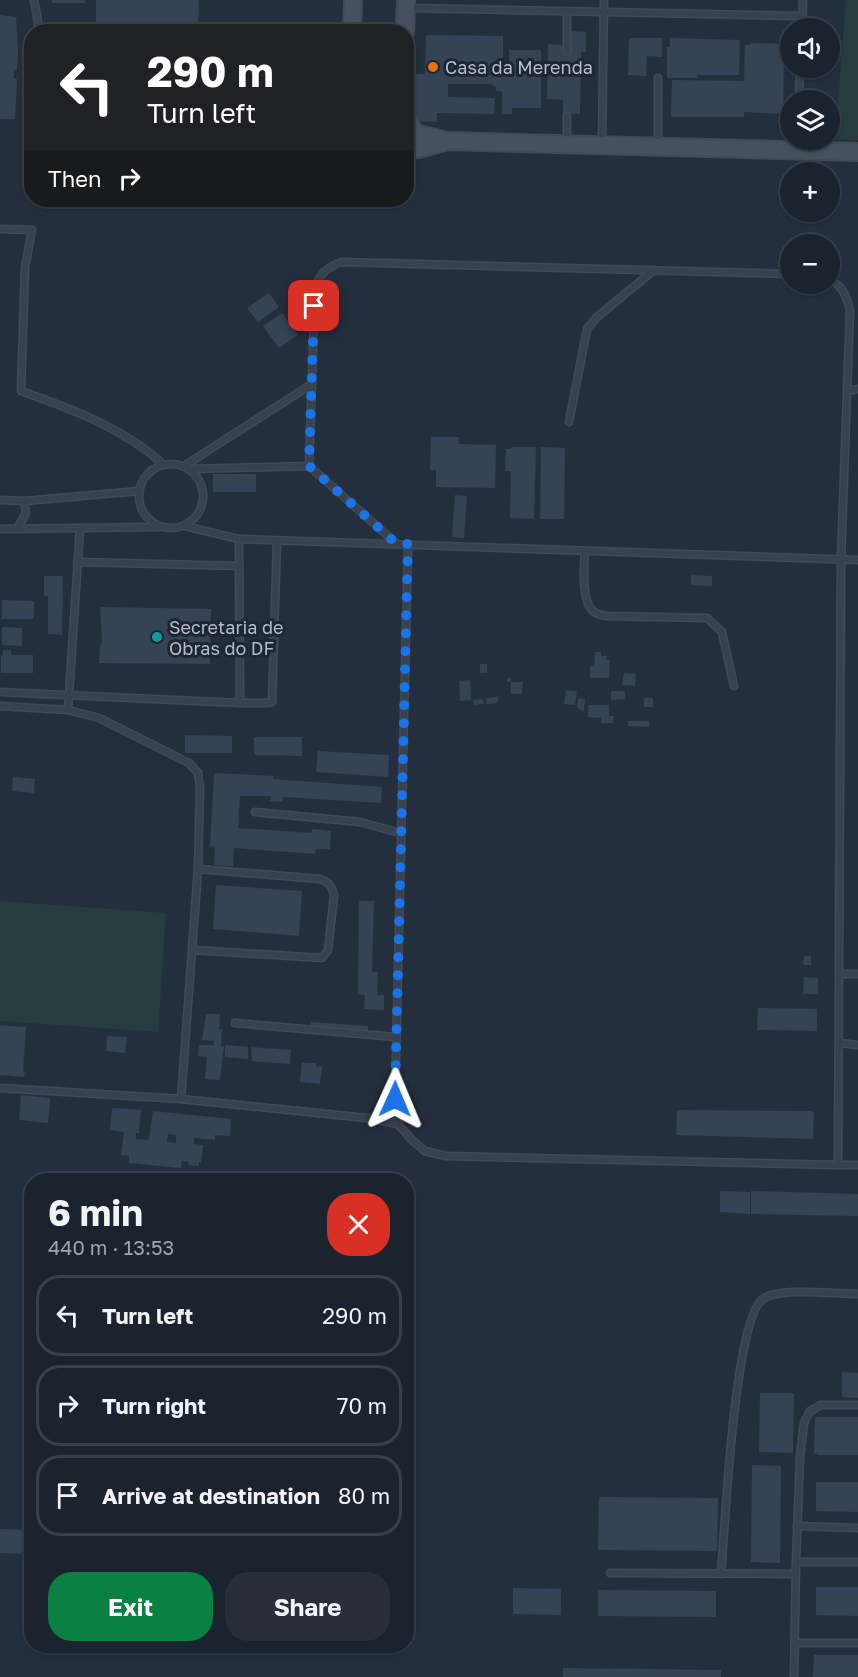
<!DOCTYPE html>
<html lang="en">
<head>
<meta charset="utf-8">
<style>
  body { margin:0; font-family:"Golos Text",sans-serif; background:#282f3a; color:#f1f3f6; height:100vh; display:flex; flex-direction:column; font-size:22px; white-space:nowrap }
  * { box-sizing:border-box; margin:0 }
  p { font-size:20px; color:#a0a4aa }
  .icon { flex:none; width:33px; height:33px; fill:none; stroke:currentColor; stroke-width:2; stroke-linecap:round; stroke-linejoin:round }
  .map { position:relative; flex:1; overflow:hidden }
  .details { position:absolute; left:24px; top:1173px; width:390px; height:480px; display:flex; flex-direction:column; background:#1b232e; border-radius:24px; box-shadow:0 2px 4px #0004,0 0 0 2px #39404a }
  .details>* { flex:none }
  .guide { position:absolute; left:24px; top:24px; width:390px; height:183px; border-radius:24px; box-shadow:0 2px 4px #0004,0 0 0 2px #39404a; background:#202124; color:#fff; overflow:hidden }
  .buttons { position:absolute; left:780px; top:18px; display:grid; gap:12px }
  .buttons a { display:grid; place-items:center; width:60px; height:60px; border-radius:50%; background:#1b232e; box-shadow:0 2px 4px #0004,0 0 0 2px #39404a; font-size:30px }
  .pin { position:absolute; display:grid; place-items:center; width:51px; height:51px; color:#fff; margin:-26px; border-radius:12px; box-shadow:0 3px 9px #0006 }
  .me { position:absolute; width:66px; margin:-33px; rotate:1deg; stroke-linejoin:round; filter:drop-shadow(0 0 4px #0008) }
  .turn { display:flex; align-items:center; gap:21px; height:126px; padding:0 24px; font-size:27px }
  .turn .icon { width:78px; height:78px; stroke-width:2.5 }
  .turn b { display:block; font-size:42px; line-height:51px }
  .then { display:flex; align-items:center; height:57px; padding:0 24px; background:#0003; gap:12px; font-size:22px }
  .round { display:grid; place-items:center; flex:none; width:63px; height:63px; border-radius:24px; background:#282f3a }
  .headline { display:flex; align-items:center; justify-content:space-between; height:102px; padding:0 24px }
  h1 { font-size:36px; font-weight:700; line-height:45px }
  .cta { display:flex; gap:12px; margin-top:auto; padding:12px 24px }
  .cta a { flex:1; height:69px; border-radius:24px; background:#0b8043; color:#fff; font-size:24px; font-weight:700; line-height:69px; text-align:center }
  .cta a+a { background:#282f3a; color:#f1f3f6 }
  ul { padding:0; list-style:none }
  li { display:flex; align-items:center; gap:18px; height:81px; margin:0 12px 9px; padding:0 12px; border:3px solid #39404a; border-radius:24px }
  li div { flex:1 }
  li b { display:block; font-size:22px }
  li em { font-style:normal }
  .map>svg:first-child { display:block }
</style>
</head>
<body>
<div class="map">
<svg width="858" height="1677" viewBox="0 0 858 1677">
  <rect width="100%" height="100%" fill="#242f3e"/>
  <g fill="#263c3f">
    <polygon points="846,0 858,0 858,140 835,140"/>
    <polygon points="0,901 166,913 158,1032 0,1021"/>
  </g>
  <g fill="#364354" fill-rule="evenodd">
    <rect x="52" y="0" width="33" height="3"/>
    <polygon points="96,0 199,0 198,32 96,32"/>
    <polygon points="0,15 16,17 18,52 17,70 14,70 14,79 17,79 15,119 0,119"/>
    <polygon points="570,31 586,32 586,52 581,52 580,114 563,114 563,100 547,99 548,44 570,45"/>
    <path d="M 426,35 L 503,36 L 503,64 L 509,64 L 509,50 L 541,50 L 541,108 L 512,108 L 512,114 L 502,114 L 502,92 L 496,91 L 496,87 L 492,85 L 492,82 L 491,84 L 448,84 L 448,97 L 495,98 L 494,114 L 437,113 L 437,122 L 415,121 L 414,74 L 425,74 ZM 449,72 L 502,73 L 502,75 L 449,74 Z"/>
    <polygon points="629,38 662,38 662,57 647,56 646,76 628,75"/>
    <polygon points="670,38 740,40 739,75 698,75 698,78 667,78 667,47 670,47"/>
    <polygon points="751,43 784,44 783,114 744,112 744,117 671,117 672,80 744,81 745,45 750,45"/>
    <polygon points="34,200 275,201 275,200 318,200 317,205 325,206 325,209 34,204"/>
    <polygon points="269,293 279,307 258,322 247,308"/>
    <polygon points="282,313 298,335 279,348 263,326"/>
    <polygon points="431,437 459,437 458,444 496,445 495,488 436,487 436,470 430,470"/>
    <polygon points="512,447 536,447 534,519 510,518 511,471 505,471 506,449 511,449"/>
    <polygon points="541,447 565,448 564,519 540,519"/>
    <rect x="213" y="474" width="43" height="18"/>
    <polygon points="455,495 467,496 464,538 452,537"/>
    <polygon points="691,575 712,576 712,586 691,585"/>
    <polygon points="44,576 63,576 62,635 48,634 48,596 44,596"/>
    <polygon points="2,600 34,601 34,619 2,619"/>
    <polygon points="100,607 211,609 210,664 99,663 100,645 102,643"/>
    <polygon points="2,627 22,628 22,646 2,645"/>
    <polygon points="3,650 11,650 11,655 33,655 33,673 1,673 1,655 3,655"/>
    <polygon points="595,652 601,652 601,656 607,656 606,660 610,660 609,678 590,678 590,666 594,666"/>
    <rect x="480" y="664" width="7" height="9"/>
    <polygon points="624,673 636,674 635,686 622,685"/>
    <polygon points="507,678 511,678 511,682 523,682 522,694 511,694 511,682 507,682"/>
    <polygon points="470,680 471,700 460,701 459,681"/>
    <polygon points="566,690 577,691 575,705 564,704"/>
    <polygon points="611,691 625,691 625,699 611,700"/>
    <polygon points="498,697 498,701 496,703 487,704 486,698"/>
    <polygon points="578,698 585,699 584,712 577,707"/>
    <rect x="644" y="698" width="9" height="9"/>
    <polygon points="483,699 484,704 474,705 473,700"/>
    <polygon points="588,705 609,705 609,716 614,716 613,723 601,723 601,718 588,717"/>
    <polygon points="628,721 649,721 649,727 628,726"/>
    <polygon points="185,735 232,736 232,753 185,753"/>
    <polygon points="254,737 302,737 302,756 254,755"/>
    <polygon points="318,751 389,755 388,777 316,772"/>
    <polygon points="214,773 274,776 273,779 382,787 381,803 283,797 282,802 270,801 271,796 240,796 238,828 312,833 312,829 331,831 330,849 316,849 315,854 234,848 233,866 214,865 215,847 210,846"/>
    <polygon points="13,777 35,779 34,793 12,791"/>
    <polygon points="216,885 302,891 299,936 213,929"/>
    <polygon points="359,901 374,901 372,972 378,972 377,995 384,995 384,1010 364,1009 365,995 358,994"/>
    <polygon points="804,956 811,956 811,965 803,965"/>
    <polygon points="804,977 818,978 818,994 803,994"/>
    <polygon points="758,1008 817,1009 817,1031 757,1030"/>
    <polygon points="206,1014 220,1014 219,1029 222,1029 221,1046 224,1046 220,1080 205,1079 207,1057 198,1056 199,1045 214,1045 214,1041 202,1040"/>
    <polygon points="311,1022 368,1026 368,1032 311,1028"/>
    <polygon points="0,1025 26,1027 23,1071 25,1071 24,1077 0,1075"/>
    <polygon points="107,1036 127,1037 125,1053 106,1051"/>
    <polygon points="225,1045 248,1047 248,1059 225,1057"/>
    <polygon points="251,1047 291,1050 290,1064 252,1061"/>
    <polygon points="302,1063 316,1063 316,1066 322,1067 320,1084 300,1082"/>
    <polygon points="21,1095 50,1098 48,1123 19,1120"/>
    <path d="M 112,1108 L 141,1110 L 139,1133 L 136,1133 L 136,1139 L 149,1140 L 153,1111 L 231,1119 L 230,1136 L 215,1135 L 215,1140 L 194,1138 L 194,1144 L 203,1145 L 201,1163 L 199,1162 L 199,1166 L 188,1165 L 189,1162 L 182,1161 L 181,1168 L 129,1163 L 129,1156 L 121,1155 L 124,1132 L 110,1130 ZM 168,1134 L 176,1135 L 176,1143 L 167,1142 Z"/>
    <polygon points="677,1110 811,1111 814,1112 813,1139 676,1135"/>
    <polygon points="720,1191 750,1192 750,1214 720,1212"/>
    <polygon points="751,1191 858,1194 858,1216 751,1214"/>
    <polygon points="842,1372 858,1373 858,1398 842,1397"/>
    <polygon points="760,1393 794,1393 793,1453 759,1452"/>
    <polygon points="815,1417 858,1417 858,1455 817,1455 817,1453 814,1453"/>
    <polygon points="752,1465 781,1466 780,1563 751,1562"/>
    <polygon points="816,1482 858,1482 858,1512 816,1511"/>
    <polygon points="599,1497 718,1498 717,1551 598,1550"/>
    <polygon points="0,1529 30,1530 30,1554 0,1553"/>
    <polygon points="816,1587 858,1587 858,1616 816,1615"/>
    <polygon points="513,1588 561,1589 561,1615 513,1614"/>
    <polygon points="598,1590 716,1591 716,1617 598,1616"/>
    <polygon points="814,1655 858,1655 858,1677 813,1677"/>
    <polygon points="563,1668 721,1670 721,1677 563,1677"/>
  </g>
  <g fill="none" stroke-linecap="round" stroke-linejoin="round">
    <g stroke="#414a57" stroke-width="9">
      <g id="lane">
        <polyline points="34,0 38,21 38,32"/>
        <polyline points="407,8 802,16"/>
        <polyline points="567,12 567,51"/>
        <polyline points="802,28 803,0"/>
        <polyline points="658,78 658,144"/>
        <polyline points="799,100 800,68"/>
        <polyline points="567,116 567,142"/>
        <polyline points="602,143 604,0"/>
        <path d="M 0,229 L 32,230 L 25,267 L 21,391 C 72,409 123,428 163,464"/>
        <polyline points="847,391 858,389"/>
        <polyline points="569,422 587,329 596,318 654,270"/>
        <circle cx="171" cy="496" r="32"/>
        <polyline points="184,466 312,384"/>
        <path d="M 309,466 L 315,287 C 322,272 325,269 341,262 L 790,274"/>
        <polyline points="191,469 309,466 397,544"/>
        <polyline points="0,500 24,501 139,491"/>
        <polyline points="185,526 239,539 858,560"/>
        <polyline points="80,528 68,710 99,718 189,763 198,773 200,788 198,869 181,1099"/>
        <polyline points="0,529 158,527"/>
        <polyline points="17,529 26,513 24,501"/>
        <polyline points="239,539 240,703"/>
        <path d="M 408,545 L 395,1099 L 398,1124 L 412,1140 L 425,1151 L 446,1156 L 838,1165 L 841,559 L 850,310 C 846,295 843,287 830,279"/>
        <path d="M 585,551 C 584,565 581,601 593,611 C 596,614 601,615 606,616 L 707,618 L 722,632 L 734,686"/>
        <polyline points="78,562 239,566"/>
        <polyline points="0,692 240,703 269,703 272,702 277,541"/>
        <polyline points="0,706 68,710"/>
        <polyline points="255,812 360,822 400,833"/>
        <path d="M 193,950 L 322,958 L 328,950 L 334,896 C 332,886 329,882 320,879 L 198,869"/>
        <polyline points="840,974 858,974"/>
        <polyline points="235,1023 396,1037"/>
        <polyline points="840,1043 858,1045"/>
        <polyline points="0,1088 181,1099 367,1118 398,1124"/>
        <polyline points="838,1165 858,1165"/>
        <polyline points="797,1526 858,1528"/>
        <polyline points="796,1562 858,1562"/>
        <polyline points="610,1573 796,1574"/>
        <path d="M 721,1574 C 725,1529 734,1320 763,1299 C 779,1287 836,1294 858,1294"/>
        <polyline points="795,1643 858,1643"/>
        <polyline points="794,1677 796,1562 800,1457 804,1423 810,1411 821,1405 858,1405"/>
      </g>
    </g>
    <g stroke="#414a57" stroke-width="20">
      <g id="secondary">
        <polyline points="352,32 353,0"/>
        <polyline points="405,32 406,0"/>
        <polyline points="406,119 415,133 446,141 858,152"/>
        <polyline points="406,149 418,149 444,142"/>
      </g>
    </g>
    <use href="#lane" stroke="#38414e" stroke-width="6"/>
    <use href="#secondary" stroke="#465061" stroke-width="16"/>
  </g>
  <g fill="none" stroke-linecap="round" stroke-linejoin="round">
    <polyline stroke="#1a73e8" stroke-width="10" stroke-dasharray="0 18" points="314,306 309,466 397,544 408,544 395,1099"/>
  </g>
  <circle fill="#e8710a" stroke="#1d2633" stroke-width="2" cx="433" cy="67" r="6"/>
  <circle fill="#0f9aa8" stroke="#1d2633" stroke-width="2" cx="157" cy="637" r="6"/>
  <g text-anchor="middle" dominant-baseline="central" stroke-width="6" stroke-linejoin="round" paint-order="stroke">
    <g font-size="18" fill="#b4bcc9" stroke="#1d2633" text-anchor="start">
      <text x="445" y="67">Casa da Merenda</text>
      <text x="169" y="627">Secretaria de<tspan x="169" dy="21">Obras do DF</tspan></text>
    </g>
  </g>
</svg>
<div class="buttons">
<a><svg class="icon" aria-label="sound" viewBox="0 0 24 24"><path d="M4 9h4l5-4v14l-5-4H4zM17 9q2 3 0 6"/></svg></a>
<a><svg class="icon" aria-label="layers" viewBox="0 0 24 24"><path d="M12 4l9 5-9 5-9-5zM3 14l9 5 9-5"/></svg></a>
<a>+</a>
<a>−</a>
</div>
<div class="pin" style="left:314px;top:306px;background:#d93025"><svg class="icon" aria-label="arrive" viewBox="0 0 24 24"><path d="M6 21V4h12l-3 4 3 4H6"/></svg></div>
<svg class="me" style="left:395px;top:1099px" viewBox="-20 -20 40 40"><path d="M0-17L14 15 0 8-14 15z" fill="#1a73e8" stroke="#fff" stroke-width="4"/></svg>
<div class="guide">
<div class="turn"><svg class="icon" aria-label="left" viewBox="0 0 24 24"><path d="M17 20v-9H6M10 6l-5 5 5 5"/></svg><div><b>290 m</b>Turn left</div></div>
<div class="then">Then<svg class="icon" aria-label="right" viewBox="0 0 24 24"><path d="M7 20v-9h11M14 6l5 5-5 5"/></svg></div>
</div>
<section class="details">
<div class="headline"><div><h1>6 min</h1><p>440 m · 13:53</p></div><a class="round" style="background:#d93025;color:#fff"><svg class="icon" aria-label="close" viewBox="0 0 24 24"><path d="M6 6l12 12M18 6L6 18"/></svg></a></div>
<ul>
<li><svg class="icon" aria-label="left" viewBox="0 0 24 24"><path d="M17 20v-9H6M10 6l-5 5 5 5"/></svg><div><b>Turn left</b></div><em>290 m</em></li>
<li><svg class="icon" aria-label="right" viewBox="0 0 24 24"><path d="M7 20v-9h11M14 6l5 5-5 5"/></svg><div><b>Turn right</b></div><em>70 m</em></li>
<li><svg class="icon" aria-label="arrive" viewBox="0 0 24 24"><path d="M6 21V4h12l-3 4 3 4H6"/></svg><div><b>Arrive at destination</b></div><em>80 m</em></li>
</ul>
<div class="cta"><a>Exit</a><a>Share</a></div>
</section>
</div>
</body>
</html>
